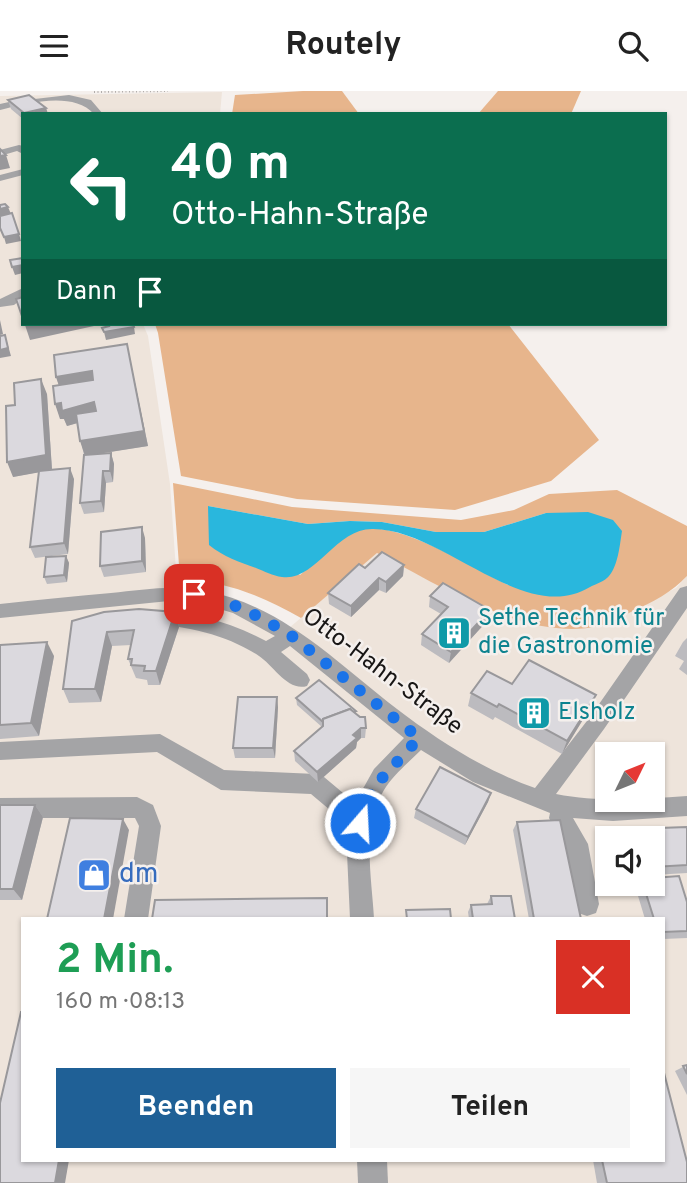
<!DOCTYPE html>
<html lang="de">
<head>
<meta charset="utf-8">
<style>
  body { margin:0; font-family:Overpass,sans-serif; background:#f6f6f6; color:#222; height:100vh; display:flex; flex-direction:column; font-size:26px; white-space:nowrap }
  * { box-sizing:border-box; margin:0 }
  p { font-size:23px; color:#767676 }
  .icon { flex:none; width:38px; height:38px; fill:none; stroke:currentColor; stroke-width:2; stroke-linecap:round; stroke-linejoin:round }
  .map { position:relative; flex:1; overflow:hidden }
  .sheet { position:absolute; left:21px; top:826px; width:644px; height:245px; display:flex; flex-direction:column; background:#fff; border-radius:0px; box-shadow:0 2px 5px #0004 }
  .sheet>* { flex:none }
  .guide { position:absolute; left:21px; top:21px; width:646px; height:214px; border-radius:0px; box-shadow:0 2px 5px #0004; background:#0b6e4f; color:#fff; overflow:hidden }
  .needle { width:46px; rotate:47deg }
  .controls { position:absolute; left:595px; top:651px; display:grid; gap:14px }
  .controls a { display:grid; place-items:center; width:70px; height:70px; border-radius:0px; background:#fff; box-shadow:0 2px 5px #0004; font-size:35px }
  .pin { position:absolute; display:grid; place-items:center; width:60px; height:60px; color:#fff; margin:-30px; border-radius:14px; box-shadow:0 4px 10px #0006 }
  .me { position:absolute; width:77px; margin:-38px; rotate:19deg; stroke-linejoin:round; filter:drop-shadow(0 0 5px #0008) }
  .turn { display:flex; align-items:center; gap:24px; height:147px; padding:0 35px; font-size:32px }
  .turn .icon { width:91px; height:91px; stroke-width:2.5 }
  .turn b { display:block; font-size:49px; line-height:60px }
  .then { display:flex; align-items:center; height:66px; padding:0 35px; background:#0003; gap:14px; font-size:26px }
  .round { display:grid; place-items:center; flex:none; width:74px; height:74px; border-radius:0px; background:#f6f6f6 }
  .head { display:flex; align-items:center; justify-content:space-between; height:119px; padding:0 35px }
  h1 { font-size:42px; font-weight:700; line-height:52px; color:#1e9e55 }
  .primary-button { display:flex; gap:14px; margin-top:auto; padding:14px 35px }
  .primary-button a { flex:1; height:80px; border-radius:0px; background:#1f6096; color:#fff; font-size:28px; font-weight:700; line-height:80px; text-align:center }
  .primary-button a+a { background:#f6f6f6; color:#222 }
  header { display:flex; justify-content:space-between; align-items:center; height:91px; padding:0 35px; background:#fff; font-size:32px; font-weight:700 }
  .map>svg:first-child { display:block }
</style>
</head>
<body>
<header><svg class="icon" aria-label="menu" viewBox="0 0 24 24"><path d="M4 6h16M4 12h16M4 18h16"/></svg>Routely<svg class="icon" aria-label="search" viewBox="0 0 24 24"><circle cx="10" cy="10" r="6"/><path d="M15 15l6 6"/></svg></header>
<div class="map">
<svg width="687" height="1092" viewBox="0 0 687 1092">
  <rect width="100%" height="100%" fill="#f5f0ed"/>
  <path fill="#eee4db" fill-rule="evenodd" d="M 222,1 L 220,23 L 23,23 L 23,233 L 143,233 L 148,245 L 170,393 L 178,508 L 192,508 L 238,521 L 282,543 L 377,462 L 481,515 L 565,538 L 599,535 L 676,497 L 687,485 L 687,1092 L 0,1092 L 0,5 ZM 607,663 L 653,663 L 653,709 L 607,709 ZM 607,747 L 653,747 L 653,793 L 607,793 ZM 23,828 L 663,828 L 663,1069 L 23,1069 Z"/>
  <g fill="#e7b58c" fill-rule="evenodd">
    <polygon points="303,0 342,0 359,23 232,23 235,4"/>
    <polygon points="498,0 581,0 571,23 478,23"/>
    <polygon points="155,233 508,233 599,349 551,390 455,419 297,408 181,385 158,242"/>
    <path d="M 173,392 L 292,416 L 461,429 L 514,419 L 549,403 L 617,399 L 687,435 L 687,485 C 672,501 653,511 633,520 C 622,525 610,532 599,535 C 527,552 438,493 377,462 L 301,527 C 262,505 226,490 180,488 ZM 208,415 L 308,433 L 350,430 L 382,431 L 436,441 L 484,441 L 546,422 L 508,494 C 472,477 394,425 354,440 C 341,445 312,474 300,484 Z"/>
  </g>
  <path fill="#29b7dd" d="M 208,415 L 308,433 L 350,430 L 382,431 L 436,441 L 484,441 L 546,422 L 588,421 L 613,429 L 622,440 C 620,453 618,475 609,485 C 605,490 596,493 590,496 C 524,536 442,437 372,438 C 335,438 315,491 282,486 C 273,485 264,480 256,477 C 239,471 224,466 209,454 Z"/>
  <g fill="none" stroke-linecap="round" stroke-linejoin="round">
    <polyline stroke="#b2aeac" stroke-width="2" stroke-dasharray="1 2.5" stroke-linecap="butt" points="94,1 168,0"/>
    <g fill="#a4a4a6" fill-rule="evenodd">
      <path d="M 69,4 L 91,9 L 103,23 L 94,23 C 73,0 28,12 0,19 L 0,13 L 9,11 Z"/>
      <polygon points="19,54 23,55 23,63 17,60 0,65 0,59"/>
      <polygon points="23,78 23,84 0,90 0,84"/>
      <polygon points="23,197 23,207 14,214 0,216 0,208"/>
      <path d="M 687,495 L 687,517 L 604,638 L 556,703 C 601,712 643,708 687,705 L 687,725 L 613,730 L 573,727 L 588,753 L 599,813 L 596,822 L 587,825 L 578,822 L 575,813 L 565,756 L 549,727 L 550,722 L 473,691 L 421,659 C 408,672 393,684 384,699 C 361,736 372,787 374,828 L 350,828 L 347,762 L 349,735 L 311,703 L 221,699 L 157,661 L 0,669 L 0,651 L 160,643 L 224,679 L 316,683 L 324,686 L 355,712 L 374,678 L 404,647 L 290,555 L 281,561 L 307,583 L 310,589 L 307,595 C 288,601 273,574 259,565 C 227,544 188,535 150,533 L 143,531 L 141,526 L 143,521 L 150,519 C 191,520 230,531 266,550 L 275,545 L 233,522 L 206,514 L 169,510 L 0,527 L 0,513 C 37,509 74,505 111,502 C 142,499 174,493 206,500 C 283,515 337,572 397,618 C 439,650 484,679 535,697 L 590,626 L 680,497 Z"/>
      <polygon points="137,706 153,714 161,735 148,828 124,828 139,735 135,727 0,727 0,707"/>
      <polygon points="357,1069 387,1069 388,1092 358,1092"/>
    </g>
  </g>
  <g fill="#bcbbbf">
    <polygon points="8,9 46,17 48,23 23,23 23,28 11,18"/>
    <polygon points="127,253 148,355 102,362 111,362 114,373 113,391 106,392 104,421 84,423 80,412 84,364 77,332 67,335 64,328 60,328 59,294 56,286"/>
    <polygon points="47,303 52,379 74,388 68,463 35,467 30,456 39,381 13,386"/>
    <polygon points="145,447 146,481 104,486 100,475"/>
    <polygon points="66,465 69,472 67,491 47,493 44,486"/>
    <polygon points="404,474 403,485 386,502 379,499 351,526 329,513 328,502 365,477"/>
    <polygon points="430,505 487,530 449,572 421,554 422,543 441,523 429,516"/>
    <polygon points="175,521 179,536 160,594 148,594 147,589 136,587 128,568 131,554 112,555 101,611 69,612 63,598 72,530"/>
    <polygon points="687,547 687,584 679,578 684,570 675,565 683,551"/>
    <polygon points="0,554 54,565 39,645 0,648"/>
    <polygon points="512,593 596,604 590,617 562,663 495,626 493,629 468,615 471,602"/>
    <polygon points="296,607 356,620 356,623 366,637 365,647 361,647 357,651 356,657 318,691 295,670 294,660 322,636 297,614"/>
    <polygon points="278,616 275,667 235,667 233,657"/>
    <polygon points="491,702 488,711 465,754 414,727 416,718"/>
    <polygon points="0,714 35,714 43,726 22,809 0,809"/>
    <polygon points="517,731 581,828 529,828 513,739"/>
    <polygon points="687,736 687,782 653,784 653,747 626,747 632,738"/>
    <polygon points="637,793 653,793 687,811 687,847 663,848 663,828 645,828 635,795"/>
    <polygon points="491,805 515,828 469,828 468,821 471,814 487,813"/>
    <polygon points="687,974 687,1004 675,980"/>
    <polygon points="593,1069 663,1069 687,1092 597,1092"/>
  </g>
  <g fill="#99989b">
    <polygon points="46,17 48,23 25,23"/>
    <polygon points="6,64 10,77 0,79 0,65"/>
    <polygon points="8,116 11,123 0,126 0,118"/>
    <polygon points="19,143 21,150 6,153 4,146"/>
    <polygon points="23,174 23,182 15,184 12,176"/>
    <polygon points="0,229 3,243 0,244"/>
    <polygon points="30,233 94,233 94,235 30,249 25,234"/>
    <polygon points="134,236 135,243 106,249 104,241"/>
    <polygon points="5,244 11,265 0,267 0,259"/>
    <polygon points="127,253 148,355 85,365 80,350 144,340"/>
    <polygon points="92,280 96,295 61,301 56,286"/>
    <polygon points="41,288 47,303 52,379 13,386 7,371"/>
    <polygon points="94,311 99,326 67,335 64,328 60,328 55,313"/>
    <polygon points="111,362 114,373 113,391 110,380"/>
    <polygon points="70,377 74,388 68,463 64,452"/>
    <polygon points="103,380 106,392 104,421 101,410"/>
    <polygon points="142,436 145,447 146,481 142,470"/>
    <polygon points="66,465 69,472 67,491 64,484"/>
    <polygon points="404,474 403,485 386,502 386,491"/>
    <polygon points="379,487 379,499 351,526 351,515"/>
    <polygon points="490,519 487,530 449,572 451,561"/>
    <polygon points="175,521 179,536 160,594 156,580"/>
    <polygon points="107,541 112,555 101,611 95,598"/>
    <polygon points="47,551 54,565 39,645 31,632"/>
    <polygon points="596,604 590,617 562,663 567,650"/>
    <polygon points="277,606 278,616 275,667 273,657"/>
    <polygon points="361,637 361,647 357,651 356,657 318,691 317,681 353,644"/>
    <polygon points="491,702 488,711 465,754 468,746"/>
    <polygon points="35,714 43,726 22,809 13,798"/>
    <polygon points="123,728 129,739 113,828 104,828"/>
    <polygon points="59,1069 69,1069 65,1092 55,1092"/>
  </g>
  <g fill="#dbd9de" stroke="#99989b" stroke-width="2">
    <polygon points="29,4 46,17 24,22 8,9"/>
    <polygon points="0,58 6,64 0,65"/>
    <polygon points="5,113 8,116 0,118 0,114"/>
    <polygon points="12,122 19,143 4,146 0,137 0,125"/>
    <polygon points="23,167 23,174 12,176 10,169"/>
    <polygon points="23,206 23,228 16,208"/>
    <polygon points="108,233 133,233 134,236 104,241 102,237 109,235"/>
    <polygon points="5,244 8,257 0,259 0,245"/>
    <polygon points="127,253 144,340 80,350 76,323 96,320 94,311 62,320 61,312 55,313 53,295 93,289 92,280 56,286 54,264"/>
    <polygon points="41,288 46,364 7,371 6,315 15,314 14,292"/>
    <polygon points="111,362 110,380 103,380 101,410 80,412 84,364"/>
    <polygon points="70,377 64,452 30,456 39,380"/>
    <polygon points="142,436 142,470 100,475 101,441"/>
    <polygon points="382,461 404,474 386,491 379,487 351,515 328,502 359,473 365,477"/>
    <polygon points="66,465 64,484 44,486 46,466"/>
    <polygon points="443,492 490,519 451,561 422,543 448,516 430,505"/>
    <polygon points="139,518 175,521 156,580 144,580 145,575 131,574 132,568 128,568 134,539 107,541 95,598 63,598 72,530 104,521"/>
    <polygon points="47,551 31,632 0,634 0,554"/>
    <polygon points="529,569 596,604 567,650 499,613 497,616 471,602 487,580 512,593"/>
    <polygon points="319,589 356,620 353,621 350,618 323,628 323,631 296,607"/>
    <polygon points="238,606 277,606 273,657 233,657"/>
    <polygon points="350,618 360,626 365,626 366,637 361,637 353,644 357,647 317,681 294,660 323,635 323,628"/>
    <polygon points="440,676 491,702 468,746 416,718"/>
    <polygon points="0,714 35,714 13,798 0,798"/>
    <polygon points="70,727 123,728 104,828 47,828"/>
    <polygon points="560,729 581,828 534,828 517,731"/>
    <polygon points="687,736 687,774 653,776 653,747 635,747 632,738"/>
    <polygon points="679,785 687,811 687,840 663,841 663,828 654,828 643,793 653,793 653,787"/>
    <polygon points="491,805 511,805 515,828 473,828 471,814 492,813"/>
    <polygon points="327,807 327,828 152,828 155,809"/>
    <polygon points="450,818 451,828 407,828 406,819"/>
    <polygon points="21,921 23,921 23,1069 59,1069 55,1092 0,1092 0,1012"/>
    <polygon points="687,974 687,983 683,975"/>
    <polygon points="663,978 687,1071 687,1092 607,1092 602,1069 663,1069"/>
  </g>
  <g fill="none" stroke-linecap="round" stroke-linejoin="round">
    <polyline stroke="#1a73e8" stroke-width="12" stroke-dasharray="0 21.6" points="194,503 242,517 288,542 419,647 373,697 360,732"/>
  </g>
  <defs>
    <g id="building-square" transform="scale(1.75)"><rect x="-9" y="-9" width="18" height="18" rx="4" fill="#0f9aa8" stroke="#f5f0ed"/><path d="M-4-6H4V6H1V3H-1V6H-4ZM-2.5-4.3h1.7v1.8h-1.7ZM.8-4.3h1.7v1.8H.8ZM-2.5-1h1.7V.8h-1.7ZM.8-1h1.7V.8H.8Z" fill="#fff"/></g>
    <g id="shop-square" transform="scale(1.75)"><rect x="-9" y="-9" width="18" height="18" rx="4" fill="#3f7fe0" stroke="#f5f0ed"/><path d="M-5-2.5h2.3a2.7 3.5 0 0 1 5.4 0H5L5.5 6h-11ZM-1.5-2.5h3a1.5 2.3 0 0 0-3 0Z" fill="#fff"/></g>
  </defs>
  <g fill-rule="evenodd">
    <use href="#building-square" x="454" y="542"/>
    <use href="#building-square" x="534" y="622"/>
    <use href="#shop-square" x="94" y="784"/>
  </g>
  <g text-anchor="middle" dominant-baseline="central" stroke-width="5" stroke-linejoin="round" paint-order="stroke">
    <g font-size="24" fill="#0d838f" stroke="#f5f0ed" text-anchor="start">
      <text x="478" y="528">Sethe Technik für<tspan x="478" dy="28">die Gastronomie</tspan></text>
      <text x="558" y="622">Elsholz</text>
    </g>
    <g font-size="24" fill="#181615" stroke="#f5f0ed">
      <text transform="translate(382 581) rotate(37)">Otto-Hahn-Straße</text>
    </g>
    <g font-size="28" fill="#366cbe" stroke="#f5f0ed" text-anchor="start">
      <text x="119" y="784">dm</text>
    </g>
  </g>
</svg>
<div class="controls">
<a><svg class="needle" viewBox="-14 -14 28 28"><path d="M0-13l5 13h-10z" fill="#e53935"/><path d="M0 13l5-13h-10z" fill="#767676"/></svg></a>
<a><svg class="icon" aria-label="sound" viewBox="0 0 24 24"><path d="M4 9h4l5-4v14l-5-4H4zM17 9q2 3 0 6"/></svg></a>
</div>
<div class="pin" style="left:194px;top:503px;background:#d93025"><svg class="icon" aria-label="arrive" viewBox="0 0 24 24"><path d="M6 21V4h12l-3 4 3 4H6"/></svg></div>
<svg class="me" style="left:360px;top:732px" viewBox="-20 -20 40 40"><circle r="17" fill="#1a73e8" stroke="#fff" stroke-width="3"/><path d="M0-11L8 9 0 5-8 9z" fill="#fff"/></svg>
<div class="guide">
<div class="turn"><svg class="icon" aria-label="left" viewBox="0 0 24 24"><path d="M17 20v-9H6M10 6l-5 5 5 5"/></svg><div><b>40 m</b>Otto-Hahn-Straße</div></div>
<div class="then">Dann<svg class="icon" aria-label="arrive" viewBox="0 0 24 24"><path d="M6 21V4h12l-3 4 3 4H6"/></svg></div>
</div>
<section class="sheet">
<div class="head"><div><h1>2 Min.</h1><p>160 m · 08:13</p></div><a class="round" style="background:#d93025;color:#fff"><svg class="icon" aria-label="close" viewBox="0 0 24 24"><path d="M6 6l12 12M18 6L6 18"/></svg></a></div>
<div class="primary-button"><a>Beenden</a><a>Teilen</a></div>
</section>
</div>
</body>
</html>
